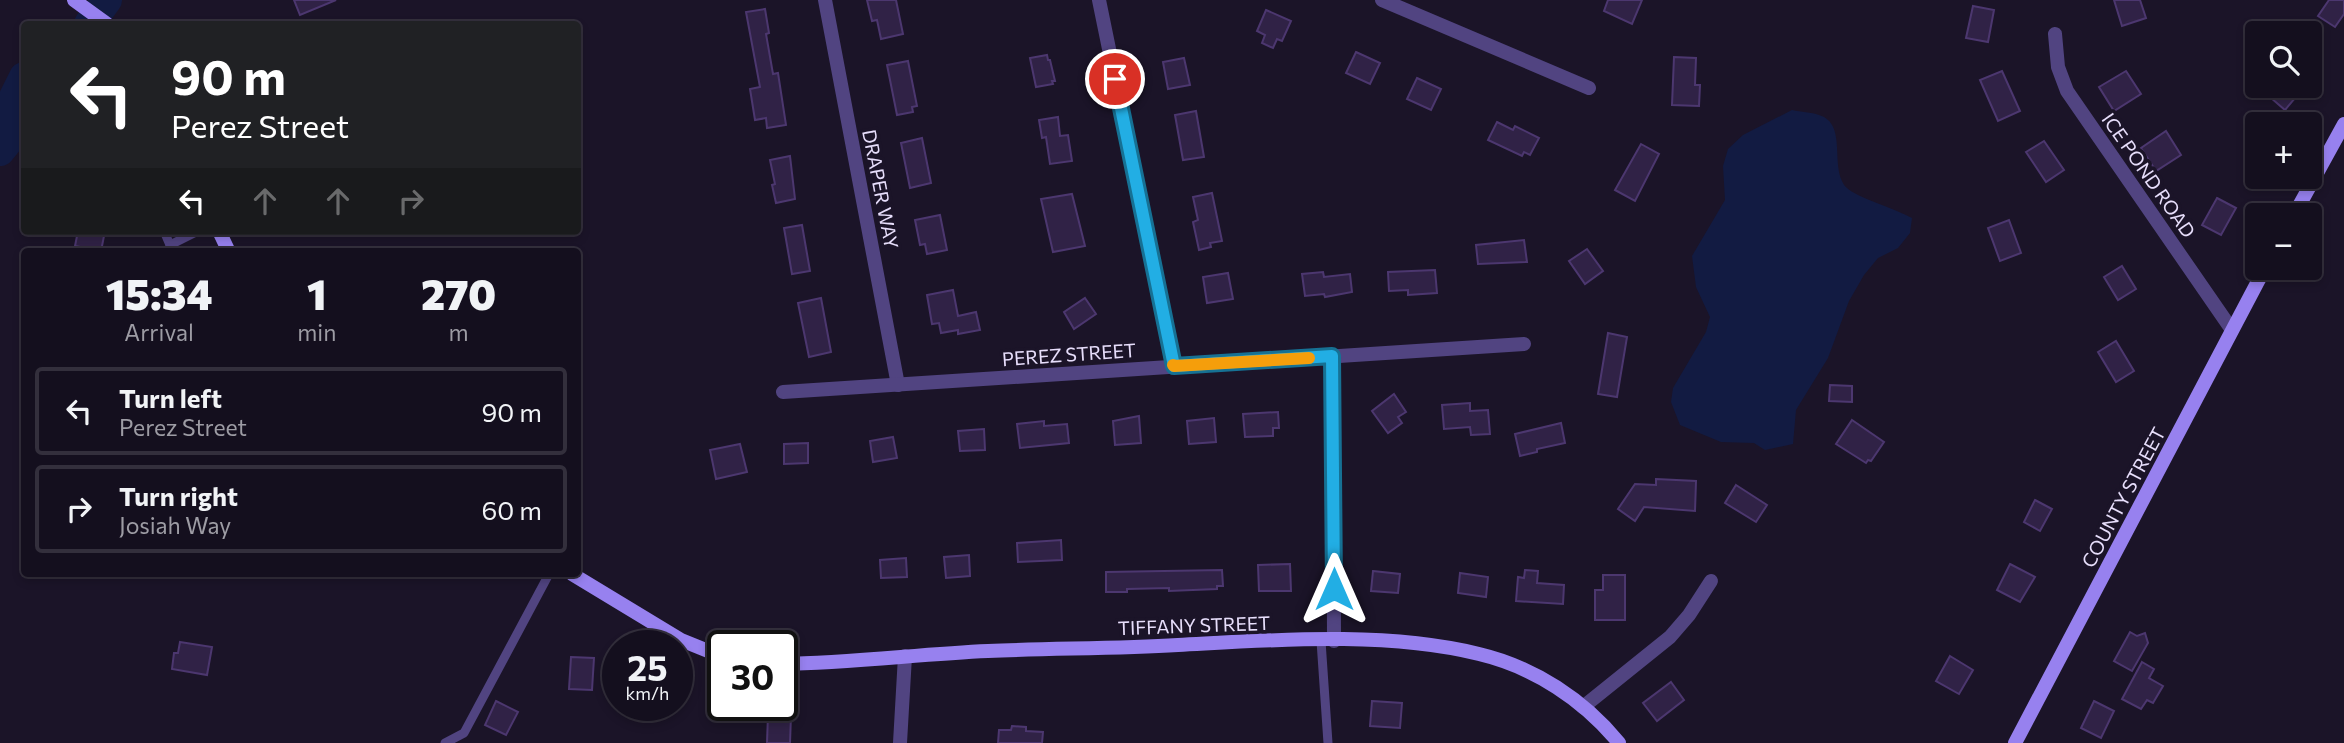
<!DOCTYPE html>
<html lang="en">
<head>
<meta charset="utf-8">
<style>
  body { margin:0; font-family:Commissioner,sans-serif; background:#211d2b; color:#f1f3f6; height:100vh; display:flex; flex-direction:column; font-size:26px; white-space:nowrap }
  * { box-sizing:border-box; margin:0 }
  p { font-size:23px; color:#9d9ca4 }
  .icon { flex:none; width:38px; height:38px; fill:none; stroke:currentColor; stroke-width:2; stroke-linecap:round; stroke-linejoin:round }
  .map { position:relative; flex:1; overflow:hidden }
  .side { position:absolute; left:21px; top:248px; width:560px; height:329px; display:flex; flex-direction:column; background:#140f1e; border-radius:7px; box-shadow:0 4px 10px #0003,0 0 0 2px #332f3c }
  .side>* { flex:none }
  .hud { position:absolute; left:21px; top:21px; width:560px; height:214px; border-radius:7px; box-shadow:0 4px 10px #0003,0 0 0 2px #332f3c; background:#202124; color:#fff; overflow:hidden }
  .controls { position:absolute; left:2245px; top:21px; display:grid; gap:14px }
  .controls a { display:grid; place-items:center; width:77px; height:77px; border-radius:7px; background:#140f1e; box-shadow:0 4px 10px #0003,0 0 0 2px #332f3c; font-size:35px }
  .speed { position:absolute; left:602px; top:630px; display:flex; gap:14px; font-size:35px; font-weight:700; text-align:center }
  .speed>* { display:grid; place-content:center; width:91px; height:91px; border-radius:50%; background:#140f1e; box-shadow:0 4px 10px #0003,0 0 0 2px #332f3c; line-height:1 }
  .speed small { font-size:18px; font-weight:400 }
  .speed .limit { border:4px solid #111; border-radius:10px; background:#fff; color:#111 }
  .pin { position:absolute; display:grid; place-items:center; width:60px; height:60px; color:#fff; margin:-30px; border:4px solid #fff; border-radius:50%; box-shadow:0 2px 7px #0007 }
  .me { position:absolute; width:77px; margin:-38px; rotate:0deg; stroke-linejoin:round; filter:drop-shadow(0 0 5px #0008) }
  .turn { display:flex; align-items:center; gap:24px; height:147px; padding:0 35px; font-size:32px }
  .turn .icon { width:91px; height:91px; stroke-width:2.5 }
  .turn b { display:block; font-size:49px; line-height:60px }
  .lanes { display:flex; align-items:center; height:66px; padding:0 35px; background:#0003; justify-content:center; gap:35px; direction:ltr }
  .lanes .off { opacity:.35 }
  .eta { display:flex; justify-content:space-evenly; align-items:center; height:119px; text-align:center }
  .eta b { font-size:42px; font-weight:800; line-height:49px }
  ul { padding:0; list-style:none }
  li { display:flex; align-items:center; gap:21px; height:88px; margin:0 14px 10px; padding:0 21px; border:4px solid #332f3c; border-radius:7px }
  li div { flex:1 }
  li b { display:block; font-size:26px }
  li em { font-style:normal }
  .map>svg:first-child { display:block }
</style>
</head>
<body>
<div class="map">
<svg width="2344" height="743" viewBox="0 0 2344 743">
  <rect width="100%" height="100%" fill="#1b1428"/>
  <path fill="#121b42" d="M 1792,110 C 1801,112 1811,112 1819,115 C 1849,124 1828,169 1847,188 C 1854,196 1898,210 1912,218 L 1910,233 L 1898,248 L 1878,258 L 1864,275 L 1849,301 L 1828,358 L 1796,410 L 1793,444 L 1765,450 L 1754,443 L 1721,442 L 1680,425 L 1671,402 L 1673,388 L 1706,332 L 1710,317 L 1696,287 L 1692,256 L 1725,200 L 1723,166 L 1728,149 L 1743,135 Z"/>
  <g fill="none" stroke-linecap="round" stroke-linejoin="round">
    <g stroke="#121b42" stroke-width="30">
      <polyline points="89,24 107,0"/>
      <polyline points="0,151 13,135 14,97 24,77"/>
    </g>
  </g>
  <g fill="#302246" stroke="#4c376f" stroke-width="2">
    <polygon points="294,0 336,0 300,15"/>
    <polygon points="867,0 896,0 903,34 881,39 877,20 872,21"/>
    <polygon points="1608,0 1642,0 1632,24 1604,11"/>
    <polygon points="2114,0 2140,0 2146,18 2122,26"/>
    <polygon points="2329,0 2344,0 2344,14 2335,27 2318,16"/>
    <polygon points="1973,6 1994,10 1988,42 1966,38"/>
    <polygon points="765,9 769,33 766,34 773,74 778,73 786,125 767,128 766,118 755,120 750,89 760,87 746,12"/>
    <polygon points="1266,10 1291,21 1282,41 1277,39 1273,48 1262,43 1265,35 1257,31"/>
    <polygon points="1356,52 1380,63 1370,84 1346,73"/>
    <polygon points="1047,55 1048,60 1050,60 1055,81 1052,81 1053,84 1036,87 1030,58"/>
    <polygon points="1674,57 1696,58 1695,85 1700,85 1699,106 1672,105"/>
    <polygon points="1184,58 1190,85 1168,89 1163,62"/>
    <polygon points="908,61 917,106 912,107 913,112 897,115 887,65"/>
    <polygon points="2002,71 2020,111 1998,121 1980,80"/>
    <polygon points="2126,71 2141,94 2114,111 2099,87"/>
    <polygon points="1417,78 1441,89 1431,110 1407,99"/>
    <polygon points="2282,86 2296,97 2285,110 2271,98"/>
    <polygon points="1196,111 1204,157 1183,160 1175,115"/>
    <polygon points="1058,117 1060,136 1068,135 1072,161 1050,164 1046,137 1042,138 1039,120"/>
    <polygon points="1497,122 1513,130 1515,126 1539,138 1530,155 1524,152 1522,156 1488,140"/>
    <polygon points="2166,131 2181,155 2156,171 2141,148"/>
    <polygon points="922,138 931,183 910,188 901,143"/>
    <polygon points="2044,141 2064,170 2046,182 2026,152"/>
    <polygon points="1641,144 1659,154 1635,201 1615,190"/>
    <polygon points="790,156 795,199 776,203 772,185 775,184 770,160"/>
    <polygon points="1212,193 1222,241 1210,243 1211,247 1199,250 1193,222 1198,220 1193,197"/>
    <polygon points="1072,194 1085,246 1053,252 1041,199"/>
    <polygon points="2217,198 2236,208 2221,235 2202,225"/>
    <polygon points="940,215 947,250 927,254 925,244 920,245 915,220"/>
    <polygon points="2009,220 2021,253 2000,261 1988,228"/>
    <polygon points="802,225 810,271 792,274 784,228"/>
    <polygon points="78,231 105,231 101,251 75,246"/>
    <polygon points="1524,240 1527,262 1478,264 1476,245"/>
    <polygon points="1587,249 1603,271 1585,284 1569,261"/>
    <polygon points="2122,266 2136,289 2118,300 2104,277"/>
    <polygon points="1435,270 1437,293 1408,295 1408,290 1389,291 1388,272"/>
    <polygon points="1323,272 1324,277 1350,274 1352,292 1325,297 1324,294 1305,296 1302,274"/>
    <polygon points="1228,273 1233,299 1207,303 1203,277"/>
    <polygon points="953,290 958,316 976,312 980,330 958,334 958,330 941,333 939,323 932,324 927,295"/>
    <polygon points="821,298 831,352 809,357 798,303"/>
    <polygon points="1085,298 1096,314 1074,329 1064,312"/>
    <polygon points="1608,333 1627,337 1617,397 1598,394"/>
    <polygon points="2116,341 2134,371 2116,382 2098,352"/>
    <polygon points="1830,385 1852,386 1852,402 1829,401"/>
    <polygon points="1394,394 1406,412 1398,417 1402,423 1388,433 1372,411"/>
    <polygon points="1470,403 1470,411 1488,410 1490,434 1471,435 1470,427 1444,429 1442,405"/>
    <polygon points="1278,412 1279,428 1273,428 1273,436 1245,437 1243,414"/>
    <polygon points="1139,416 1141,443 1115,445 1113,421"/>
    <polygon points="1214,418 1216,442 1189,444 1187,421"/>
    <polygon points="1852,420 1884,442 1871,461 1868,460 1866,463 1836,444"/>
    <polygon points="1044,421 1044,426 1067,424 1069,443 1020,448 1017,424"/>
    <polygon points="1561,423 1565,443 1537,449 1537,452 1520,456 1515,434"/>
    <polygon points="984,429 985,450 960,451 958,431"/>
    <polygon points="893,437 897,458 873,462 870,441"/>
    <polygon points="808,443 808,463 784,464 784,444"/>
    <polygon points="740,444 747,472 716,479 710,450"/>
    <polygon points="1656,479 1696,481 1695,511 1644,507 1635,521 1618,509 1635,484 1656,485"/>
    <polygon points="1736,485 1767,505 1756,522 1725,503"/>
    <polygon points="2035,500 2052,509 2040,531 2024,522"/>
    <polygon points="1061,540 1062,560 1018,562 1017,543"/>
    <polygon points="969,555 970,576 946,578 944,557"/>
    <polygon points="906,558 907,577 881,578 880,560"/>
    <polygon points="1290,564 1291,591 1259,591 1258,565"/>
    <polygon points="2010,564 2035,577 2020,602 1997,590"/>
    <polygon points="1222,570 1223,586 1217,586 1217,589 1169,591 1169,588 1127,589 1127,592 1106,592 1106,572"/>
    <polygon points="1525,570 1538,571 1537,583 1564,585 1563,604 1516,601 1518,577 1524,578"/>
    <polygon points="1373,571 1400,574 1398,593 1371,591"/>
    <polygon points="1460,573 1488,577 1486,597 1458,593"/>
    <polygon points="1603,575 1625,575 1625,620 1595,620 1595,590 1603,590"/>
    <polygon points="2130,632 2137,636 2145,633 2148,643 2132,671 2114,661"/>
    <polygon points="180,642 212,647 207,675 172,669 174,653 178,653"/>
    <polygon points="1950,656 1973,670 1959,694 1936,681"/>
    <polygon points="571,657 594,658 592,690 569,689"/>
    <polygon points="2142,662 2154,669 2149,678 2163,686 2153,703 2147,700 2141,709 2122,699"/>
    <polygon points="1671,682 1684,700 1657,721 1643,703"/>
    <polygon points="496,701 518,712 506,735 485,725"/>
    <polygon points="1372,701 1402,703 1400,728 1370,726"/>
    <polygon points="2094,701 2114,711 2101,738 2081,728"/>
    <polygon points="768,714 791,715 790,743 767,743"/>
    <polygon points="1012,726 1026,727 1026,731 1043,732 1042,743 998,743 999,730 1011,730"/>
  </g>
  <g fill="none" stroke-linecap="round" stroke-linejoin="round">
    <g stroke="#514481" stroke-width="9">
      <polyline points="164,231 173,252"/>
      <polyline points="170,245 198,231"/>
      <polyline points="1321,641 1328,743"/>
      <polyline points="445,743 464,733 549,574"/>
    </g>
    <g stroke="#514481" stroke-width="14">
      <polyline points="825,0 898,385"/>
      <polyline points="1099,0 1174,366"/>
      <polyline points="1382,0 1589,88"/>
      <polyline points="2055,34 2058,67 2067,91 2232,330"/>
      <polyline points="1333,356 1334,641"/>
      <polyline points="783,392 1524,344"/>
      <polyline points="1583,707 1670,637 1689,615 1711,581"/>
      <polyline points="900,743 905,656"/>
    </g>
    <g stroke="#9781ef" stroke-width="14">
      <polyline points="74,0 107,24"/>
      <polyline points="2294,215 2344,124"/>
      <polyline points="219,231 229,252"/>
      <polyline points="572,574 681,640 723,657"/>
      <path d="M 782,664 C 851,663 920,654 988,651 C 1051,648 1115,649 1178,645 C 1274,640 1385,631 1479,654 C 1534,667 1584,700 1619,743"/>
      <polyline points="2015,743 2265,268"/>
    </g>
  </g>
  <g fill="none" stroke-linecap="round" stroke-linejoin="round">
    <g stroke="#167194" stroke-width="18">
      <polyline id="route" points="1115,79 1174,366 1332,356 1334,589"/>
    </g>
    <use href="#route" stroke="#22aee4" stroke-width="12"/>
    <polyline stroke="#f59e0b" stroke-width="12" points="1173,365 1174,366 1309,358"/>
  </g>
  <g text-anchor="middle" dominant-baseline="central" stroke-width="7" stroke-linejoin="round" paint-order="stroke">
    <g font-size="19" fill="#e7defb" stroke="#1b1428">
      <text transform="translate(2149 175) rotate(55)">ICE POND ROAD</text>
      <text transform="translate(881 189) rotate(79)">DRAPER WAY</text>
      <text transform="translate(1069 354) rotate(-4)">PEREZ STREET</text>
      <text transform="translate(2123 497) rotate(-62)">COUNTY STREET</text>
      <text transform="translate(1194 625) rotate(-2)">TIFFANY STREET</text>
    </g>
  </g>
</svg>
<div class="controls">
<a><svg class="icon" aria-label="search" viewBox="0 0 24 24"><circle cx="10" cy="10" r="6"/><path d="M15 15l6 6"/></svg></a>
<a>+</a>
<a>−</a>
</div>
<div class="speed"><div>25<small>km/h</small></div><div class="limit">30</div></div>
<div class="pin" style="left:1115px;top:79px;background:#d93025"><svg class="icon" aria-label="arrive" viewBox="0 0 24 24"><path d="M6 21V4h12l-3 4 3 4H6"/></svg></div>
<svg class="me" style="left:1334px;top:589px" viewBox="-20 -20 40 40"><path d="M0-17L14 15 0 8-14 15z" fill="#22aee4" stroke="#fff" stroke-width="4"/></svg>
<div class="hud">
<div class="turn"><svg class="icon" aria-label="left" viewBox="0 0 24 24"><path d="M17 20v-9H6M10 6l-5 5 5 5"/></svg><div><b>90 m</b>Perez Street</div></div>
<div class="lanes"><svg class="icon" aria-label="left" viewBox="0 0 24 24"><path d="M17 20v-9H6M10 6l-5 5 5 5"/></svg><svg class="icon off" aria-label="ahead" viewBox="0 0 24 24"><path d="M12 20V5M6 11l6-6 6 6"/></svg><svg class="icon off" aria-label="ahead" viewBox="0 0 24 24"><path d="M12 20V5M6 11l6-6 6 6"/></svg><svg class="icon off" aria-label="right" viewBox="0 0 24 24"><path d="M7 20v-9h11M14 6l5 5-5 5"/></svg></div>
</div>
<section class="side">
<div class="eta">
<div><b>15:34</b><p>Arrival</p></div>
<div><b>1</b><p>min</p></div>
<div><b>270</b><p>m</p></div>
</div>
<ul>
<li><svg class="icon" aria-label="left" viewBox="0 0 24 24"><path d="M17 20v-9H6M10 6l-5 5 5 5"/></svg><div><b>Turn left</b><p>Perez Street</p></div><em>90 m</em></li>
<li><svg class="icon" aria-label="right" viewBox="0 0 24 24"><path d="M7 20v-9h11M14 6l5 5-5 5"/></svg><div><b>Turn right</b><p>Josiah Way</p></div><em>60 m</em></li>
</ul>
</section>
</div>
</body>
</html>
